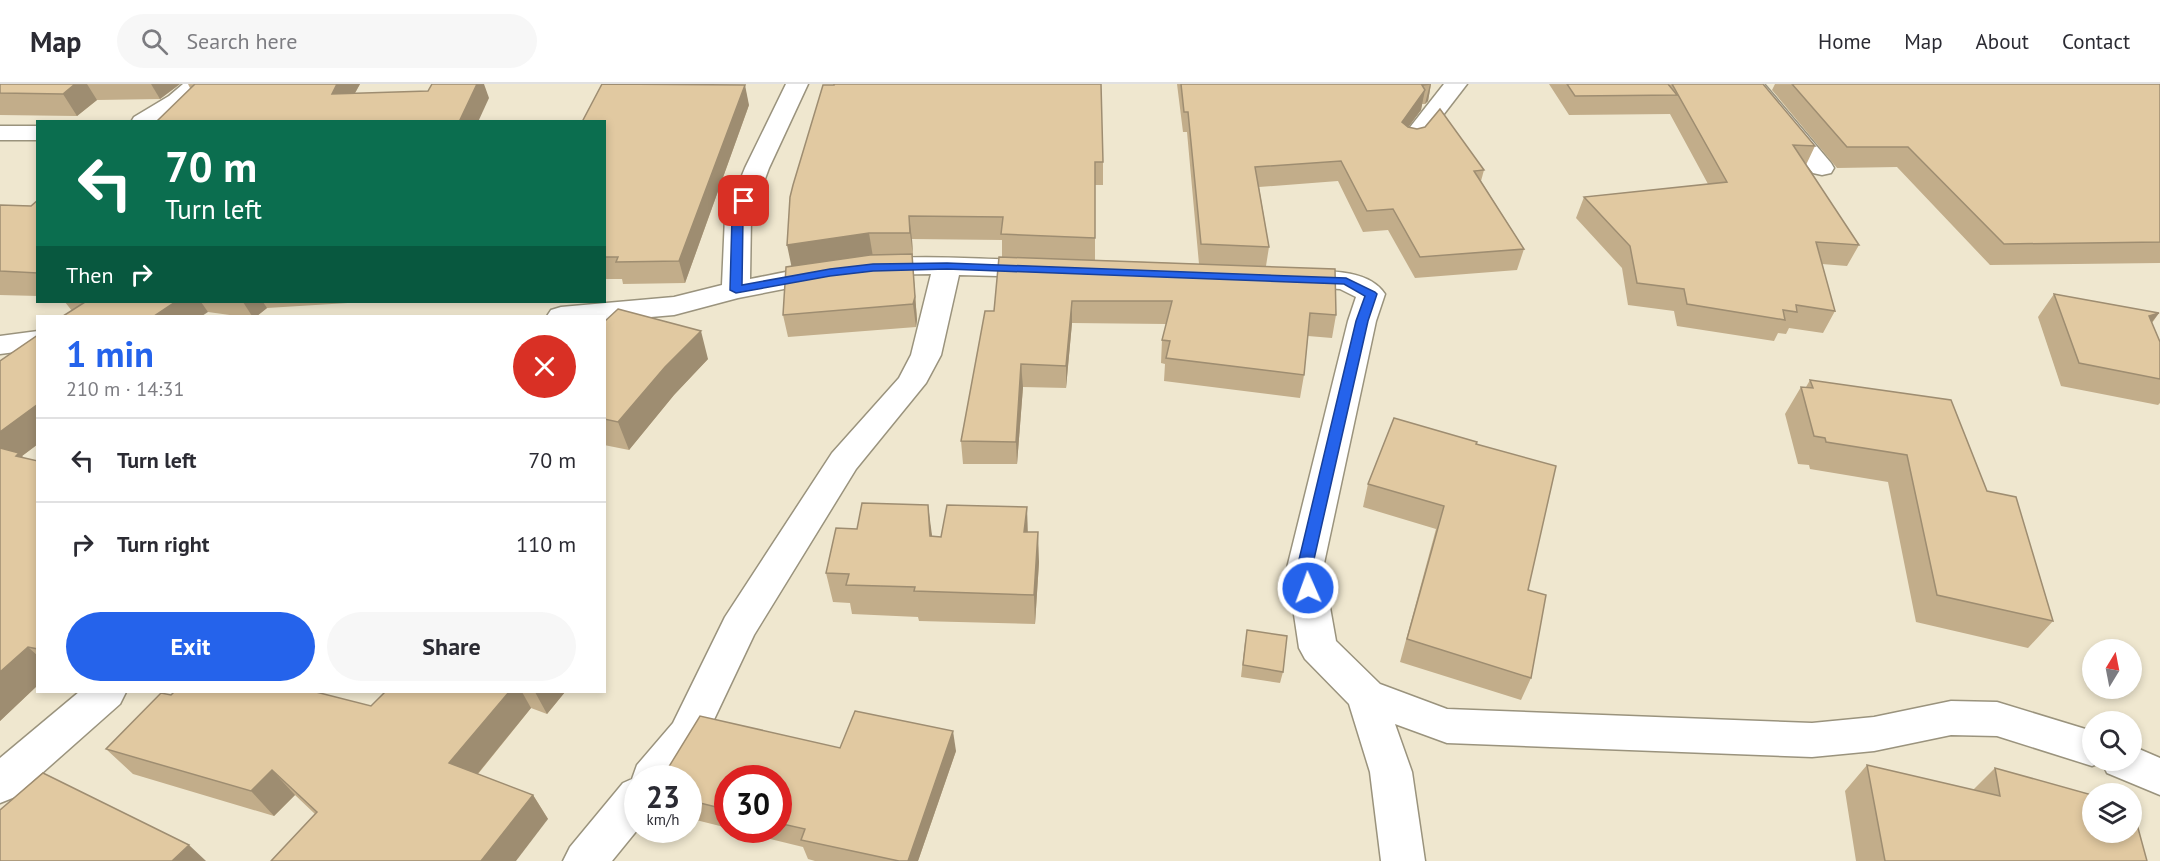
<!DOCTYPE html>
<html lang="en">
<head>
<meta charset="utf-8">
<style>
  body { margin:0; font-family:"PT Sans",sans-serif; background:#f7f7f7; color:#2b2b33; height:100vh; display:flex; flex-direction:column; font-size:22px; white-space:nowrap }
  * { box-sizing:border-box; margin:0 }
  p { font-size:20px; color:#7c7c81 }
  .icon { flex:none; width:33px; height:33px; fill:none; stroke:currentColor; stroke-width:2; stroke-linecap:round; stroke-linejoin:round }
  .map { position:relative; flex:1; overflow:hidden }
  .sheet { position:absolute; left:36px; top:231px; width:570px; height:378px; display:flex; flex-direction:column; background:#fff; border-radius:0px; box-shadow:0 3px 9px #0003 }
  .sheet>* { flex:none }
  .guide { position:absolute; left:36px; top:36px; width:570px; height:183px; border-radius:0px; box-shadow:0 3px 9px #0003; background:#0b6e4f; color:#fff; overflow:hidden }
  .needle { width:39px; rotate:10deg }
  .controls { position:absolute; left:2082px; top:555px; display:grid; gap:12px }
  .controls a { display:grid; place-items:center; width:60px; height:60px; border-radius:50%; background:#fff; box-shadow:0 3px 9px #0003; font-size:30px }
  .speed { position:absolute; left:624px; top:681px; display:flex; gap:12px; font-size:30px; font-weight:700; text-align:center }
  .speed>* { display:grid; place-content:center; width:78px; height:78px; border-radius:50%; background:#fff; box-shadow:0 3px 9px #0003; line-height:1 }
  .speed small { font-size:15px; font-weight:400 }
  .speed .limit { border:9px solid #d22; background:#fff; color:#111 }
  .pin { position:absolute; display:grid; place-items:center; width:51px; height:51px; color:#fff; margin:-26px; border-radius:12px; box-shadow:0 3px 9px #0006 }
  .me { position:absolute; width:66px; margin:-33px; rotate:358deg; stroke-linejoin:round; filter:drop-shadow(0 0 4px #0008) }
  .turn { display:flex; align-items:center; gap:21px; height:126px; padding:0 30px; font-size:27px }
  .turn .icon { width:78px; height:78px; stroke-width:2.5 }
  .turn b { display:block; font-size:42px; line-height:51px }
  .then { display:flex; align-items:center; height:57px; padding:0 30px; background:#0003; gap:12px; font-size:22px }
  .round { display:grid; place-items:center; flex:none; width:63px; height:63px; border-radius:32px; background:#f7f7f7 }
  .overview { display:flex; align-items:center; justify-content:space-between; height:102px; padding:0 30px }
  h1 { font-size:36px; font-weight:700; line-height:45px; color:#2563eb }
  .primary-button { display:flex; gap:12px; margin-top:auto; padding:12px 30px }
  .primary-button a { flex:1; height:69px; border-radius:36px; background:#2563eb; color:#fff; font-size:24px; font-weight:700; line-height:69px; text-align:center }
  .primary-button a+a { background:#f7f7f7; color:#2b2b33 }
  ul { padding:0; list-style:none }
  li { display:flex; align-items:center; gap:18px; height:84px; padding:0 30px; border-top:2px solid #e1e1e2 }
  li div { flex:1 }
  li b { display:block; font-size:22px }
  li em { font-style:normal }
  header { display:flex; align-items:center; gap:36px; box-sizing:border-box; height:84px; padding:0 30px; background:#fff; border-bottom:2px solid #e1e1e2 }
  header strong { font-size:28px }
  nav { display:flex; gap:33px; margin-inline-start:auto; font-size:21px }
  .search { width:420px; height:54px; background:#f7f7f7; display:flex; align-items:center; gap:15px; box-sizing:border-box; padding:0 21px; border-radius:33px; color:#7c7c81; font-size:22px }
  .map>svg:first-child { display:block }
</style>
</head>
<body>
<header>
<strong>Map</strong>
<div class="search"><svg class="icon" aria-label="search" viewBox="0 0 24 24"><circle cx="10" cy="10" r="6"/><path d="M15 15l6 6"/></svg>Search here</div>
<nav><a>Home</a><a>Map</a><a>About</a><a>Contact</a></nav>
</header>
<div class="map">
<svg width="2160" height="777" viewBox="0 0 2160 777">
  <rect width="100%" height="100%" fill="#efe7cf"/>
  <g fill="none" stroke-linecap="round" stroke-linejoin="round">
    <g stroke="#9a937d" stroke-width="3">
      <g id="minor">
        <polygon points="183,0 207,0 185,22 159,38 131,38 134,33 169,12"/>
        <path d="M 786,0 L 808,0 L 769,84 L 751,133 L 750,195 C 791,187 831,178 873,175 C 929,171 987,175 1043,177 L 1053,179 L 1057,185 L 1053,191 L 1043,193 L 959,191 L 941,271 L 926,299 L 856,385 L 754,551 L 701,663 L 677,694 L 638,694 L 638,745 L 612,777 L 563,777 L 570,763 L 623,699 L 632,695 L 637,681 L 673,639 L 725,533 L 832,369 L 899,294 L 911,271 L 931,190 L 873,191 L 830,196 L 738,214 L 674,231 L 604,237 L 604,232 L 547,232 L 551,226 L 561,223 L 674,213 L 722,201 L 725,133 L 745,84 Z"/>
        <polygon points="1444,0 1467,0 1420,61 1412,63 1404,61 1400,56"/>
        <polygon points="1741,0 1764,0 1831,79 1834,84 1831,89 1822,91 1813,89"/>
        <rect x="0" y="42" width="38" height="14"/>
        <path d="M 1290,187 C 1319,188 1366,182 1385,210 L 1376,237 L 1323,484 L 1336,557 L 1380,600 L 1447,625 L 1812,639 L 1874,633 L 1951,617 L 1997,618 L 2092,647 L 2092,676 L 2132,676 L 2132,662 L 2160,674 L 2160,711 L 2107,689 L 2102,678 L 2092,682 L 1997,652 L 1951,651 L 1874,667 L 1812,673 L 1447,659 L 1395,640 L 1412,688 L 1425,777 L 1381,777 L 1370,688 L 1349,620 L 1305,575 L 1299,564 L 1287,484 L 1348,237 L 1356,213 L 1340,205 L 1280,201 L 1276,195 L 1280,189 Z"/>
        <polygon points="38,247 38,265 0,270 0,252"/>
        <polygon points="79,608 126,608 120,620 15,713 0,719 0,674"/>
      </g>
    </g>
    <use href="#minor" fill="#fff" fill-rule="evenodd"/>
  </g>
  <g fill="#c2ad8a">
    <polygon points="0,0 180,0 160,15 97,16 77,32 0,31"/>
    <polygon points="188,0 360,0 355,9 489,14 190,4"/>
    <polygon points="1177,0 1431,0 1428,17 1425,20 1422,20 1421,26 1408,43 1484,86 1481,97 1524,165 1517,186 1415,194 1388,146 1363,148 1338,97 1259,103 1269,163 1266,182 1336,231 1332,254 1308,252 1304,291 1300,314 1164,297 1165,280 1161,279 1162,256 1166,240 1072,239 1066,304 1023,303 1017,380 963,380 961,357 994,227 1002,173 1002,156 912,155 913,172 912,172 917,236 916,243 788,253 783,231 823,1 1103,78 1103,101 1095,101 1095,176 1199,180 1187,48 1183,48"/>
    <polygon points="1549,0 1763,0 1815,62 1806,81 1859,161 1847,182 1822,180 1835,227 1823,249 1789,244 1786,250 1778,249 1774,257 1677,242 1674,227 1628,221 1622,184 1576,134 1584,113 1708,100 1670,30 1569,31"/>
    <polygon points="1775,0 2160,0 2160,179 1990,181 1897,83 1837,84 1772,6"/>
    <polygon points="749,21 685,199 623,200 622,195 604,195 604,38"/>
    <polygon points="38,116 38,212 0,211 0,121 31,122"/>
    <polygon points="2054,210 2159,229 2152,239 2160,258 2160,319 2158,321 2061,302 2038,233"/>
    <polygon points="65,218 364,218 267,224 257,232 237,232 208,228 72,227"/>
    <polygon points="604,238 708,275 674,311 629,366 604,361"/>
    <polygon points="38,251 38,360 22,372 23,374 38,377 38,601 0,637 0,277"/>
    <polygon points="1810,296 1987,407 2053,537 2028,564 1916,538 1888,398 1810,385 1809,381 1798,380 1785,330 1801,303 1806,303"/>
    <polygon points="1476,360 1528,506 1531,594 1521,616 1400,578 1436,445 1363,423 1368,400"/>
    <polygon points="1028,448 1039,478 1035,540 919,537 918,533 852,530 850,519 833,518 826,489 932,453 941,453"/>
    <polygon points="1245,558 1283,588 1280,599 1241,593"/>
    <polygon points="385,608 565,608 547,630 531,624 478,690 533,711 548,735 315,730 295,711 274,732 133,690 106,665 171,611 371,622"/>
    <polygon points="840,664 956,667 918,777 815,777 808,775 803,763 734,746 778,746 778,694 728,694 728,744 688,734 688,694"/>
    <polygon points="1867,681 1973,706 1995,684 2147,777 1856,777 1845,707"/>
  </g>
  <g fill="#9e8d71">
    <polygon points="75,0 87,0 97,16 77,32 63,10"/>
    <polygon points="151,0 180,0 160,15"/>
    <polygon points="337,0 360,0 342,32 332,10"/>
    <polygon points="477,0 484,0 489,14 478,38 459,38"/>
    <polygon points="1430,0 1431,0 1428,17 1425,20"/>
    <polygon points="745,1 749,21 685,199 679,177"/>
    <polygon points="1425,6 1421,26 1398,57 1402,38"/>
    <polygon points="909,132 912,155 913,172 910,149"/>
    <polygon points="869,149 873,173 792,185 787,161"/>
    <polygon points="912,170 917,236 916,243 913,220"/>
    <polygon points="1072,217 1072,239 1066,304 1066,282"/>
    <polygon points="175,218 201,218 208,228 202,232 154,232"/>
    <polygon points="243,218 263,218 267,224 257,232 252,232"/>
    <polygon points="2159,229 2141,252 2149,232"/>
    <polygon points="701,247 708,275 674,311 629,366 618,338 665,283"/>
    <polygon points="1021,280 1023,303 1017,380 1016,358"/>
    <polygon points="38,320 38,360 22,372 38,391 0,377 0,348"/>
    <polygon points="928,421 932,451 934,482 930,452"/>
    <polygon points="1027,423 1028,453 1024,448"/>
    <polygon points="1038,448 1039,478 1035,540 1034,511"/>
    <polygon points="28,563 38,572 38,601 0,637 0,588"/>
    <polygon points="509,608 522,608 531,624 466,704 449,679"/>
    <polygon points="535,608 565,608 547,630"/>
    <polygon points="953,647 956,667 918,777 908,777"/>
    <polygon points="272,686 295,711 274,732 251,707"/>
    <polygon points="533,711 548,735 516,777 481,777"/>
    <polygon points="189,761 206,777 172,777"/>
  </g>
  <g fill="#e1c9a1" stroke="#9e8d71" stroke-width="1.5">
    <polygon points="0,0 75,0 63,10 0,9"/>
    <polygon points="195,0 337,0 332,10 428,7 432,0 477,0 459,38 156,38"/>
    <polygon points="602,0 745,1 679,177 616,178 618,173 604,173 604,38 582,38"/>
    <polygon points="834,0 1101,0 1103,78 1095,78 1095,154 1001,150 1003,133 909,132 910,149 869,149 787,161 790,113 793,101 823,1 834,1"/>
    <polygon points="1181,0 1430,0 1422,1 1425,6 1402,38 1408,43 1417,45 1425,43 1440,25 1484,86 1474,87 1524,165 1420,173 1393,125 1367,127 1341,77 1255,83 1269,163 1201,160 1188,28 1184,28"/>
    <polygon points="1567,0 1668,0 1677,11 1575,12"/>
    <polygon points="1672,0 1763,0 1815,62 1793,61 1859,161 1816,158 1835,227 1796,221 1797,228 1783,226 1785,236 1687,220 1684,205 1637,199 1630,162 1584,113 1727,98"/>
    <polygon points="1792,0 2160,0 2160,158 2004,160 1908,63 1847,63"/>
    <polygon points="38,116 38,189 0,187 0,121 31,122"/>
    <polygon points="912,170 915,213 913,220 783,231 786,183 870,171"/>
    <polygon points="999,173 1335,185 1336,231 1310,229 1304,291 1166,274 1170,257 1162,256 1172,217 1072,217 1066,282 1021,280 1016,358 961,357 985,227 994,227"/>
    <polygon points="2054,210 2159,229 2149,232 2160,258 2160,295 2079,279"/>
    <polygon points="85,218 175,218 154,232 63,232"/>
    <polygon points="618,225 701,247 665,283 618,338 604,335 604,238"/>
    <polygon points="38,251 38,320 0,348 0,277"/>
    <polygon points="1810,296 1951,316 1987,407 2016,413 2053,537 1937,511 1907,371 1826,358 1825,354 1814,352 1801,303 1813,304"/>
    <polygon points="1394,334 1477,358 1476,360 1556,382 1528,506 1546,511 1531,594 1407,555 1444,422 1368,400"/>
    <polygon points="0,364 19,369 16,372 38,377 38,565 28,563 0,588"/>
    <polygon points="862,419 928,421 930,452 941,453 947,421 1027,423 1024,448 1038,448 1034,511 914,507 915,503 846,501 849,490 826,489 836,444 857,445"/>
    <polygon points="1247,546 1287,552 1283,588 1243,581"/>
    <polygon points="174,608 316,608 371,622 385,608 509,608 449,679 533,711 481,777 271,777 317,728 272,686 251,707 106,665 161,609 171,611"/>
    <polygon points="855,627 953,647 908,777 899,777 801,756 805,745 778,739 778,694 728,694 728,726 688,716 688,694 662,694 700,632 840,664"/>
    <polygon points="1867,681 2000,712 1995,684 2092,711 2092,748 2132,748 2132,722 2147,777 1885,777"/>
    <polygon points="43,689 189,761 172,777 0,777 0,726"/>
  </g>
  <polygon fill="#2563eb" stroke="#184099" stroke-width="1.5" points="740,114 748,114 749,117 743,133 742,201 830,185 873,180 947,179 1346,194 1375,208 1377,210 1368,237 1312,484 1315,504 1313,508 1303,508 1297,484 1356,237 1365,212 1344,200 947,185 873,187 830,192 736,209 730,206 732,133"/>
</svg>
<div class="controls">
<a><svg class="needle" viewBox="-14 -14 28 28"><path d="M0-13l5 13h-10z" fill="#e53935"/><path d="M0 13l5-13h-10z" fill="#7c7c81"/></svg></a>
<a><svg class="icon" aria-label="search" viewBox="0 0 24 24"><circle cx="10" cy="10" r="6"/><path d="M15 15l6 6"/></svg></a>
<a><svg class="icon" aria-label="layers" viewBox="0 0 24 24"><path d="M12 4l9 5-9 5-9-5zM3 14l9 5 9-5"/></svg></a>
</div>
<div class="speed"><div>23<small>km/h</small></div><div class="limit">30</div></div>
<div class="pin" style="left:744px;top:117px;background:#d93025"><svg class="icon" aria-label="arrive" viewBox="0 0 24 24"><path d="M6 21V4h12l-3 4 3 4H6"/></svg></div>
<svg class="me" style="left:1308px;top:504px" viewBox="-20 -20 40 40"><circle r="17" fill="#2563eb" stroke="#fff" stroke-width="3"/><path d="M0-11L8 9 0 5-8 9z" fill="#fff"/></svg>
<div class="guide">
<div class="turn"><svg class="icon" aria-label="left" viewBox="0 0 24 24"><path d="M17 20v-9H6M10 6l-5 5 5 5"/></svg><div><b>70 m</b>Turn left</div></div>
<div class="then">Then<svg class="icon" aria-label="right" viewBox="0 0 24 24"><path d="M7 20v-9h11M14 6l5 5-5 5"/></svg></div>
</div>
<section class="sheet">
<div class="overview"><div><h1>1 min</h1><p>210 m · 14:31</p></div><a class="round" style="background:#d93025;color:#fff"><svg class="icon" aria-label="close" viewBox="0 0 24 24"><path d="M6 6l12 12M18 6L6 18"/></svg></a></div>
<ul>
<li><svg class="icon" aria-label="left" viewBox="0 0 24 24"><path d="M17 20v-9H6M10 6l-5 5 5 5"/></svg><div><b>Turn left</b></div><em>70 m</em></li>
<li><svg class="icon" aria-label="right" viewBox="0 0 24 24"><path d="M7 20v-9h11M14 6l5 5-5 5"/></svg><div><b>Turn right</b></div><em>110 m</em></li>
</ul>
<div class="primary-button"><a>Exit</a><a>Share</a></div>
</section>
</div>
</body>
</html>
